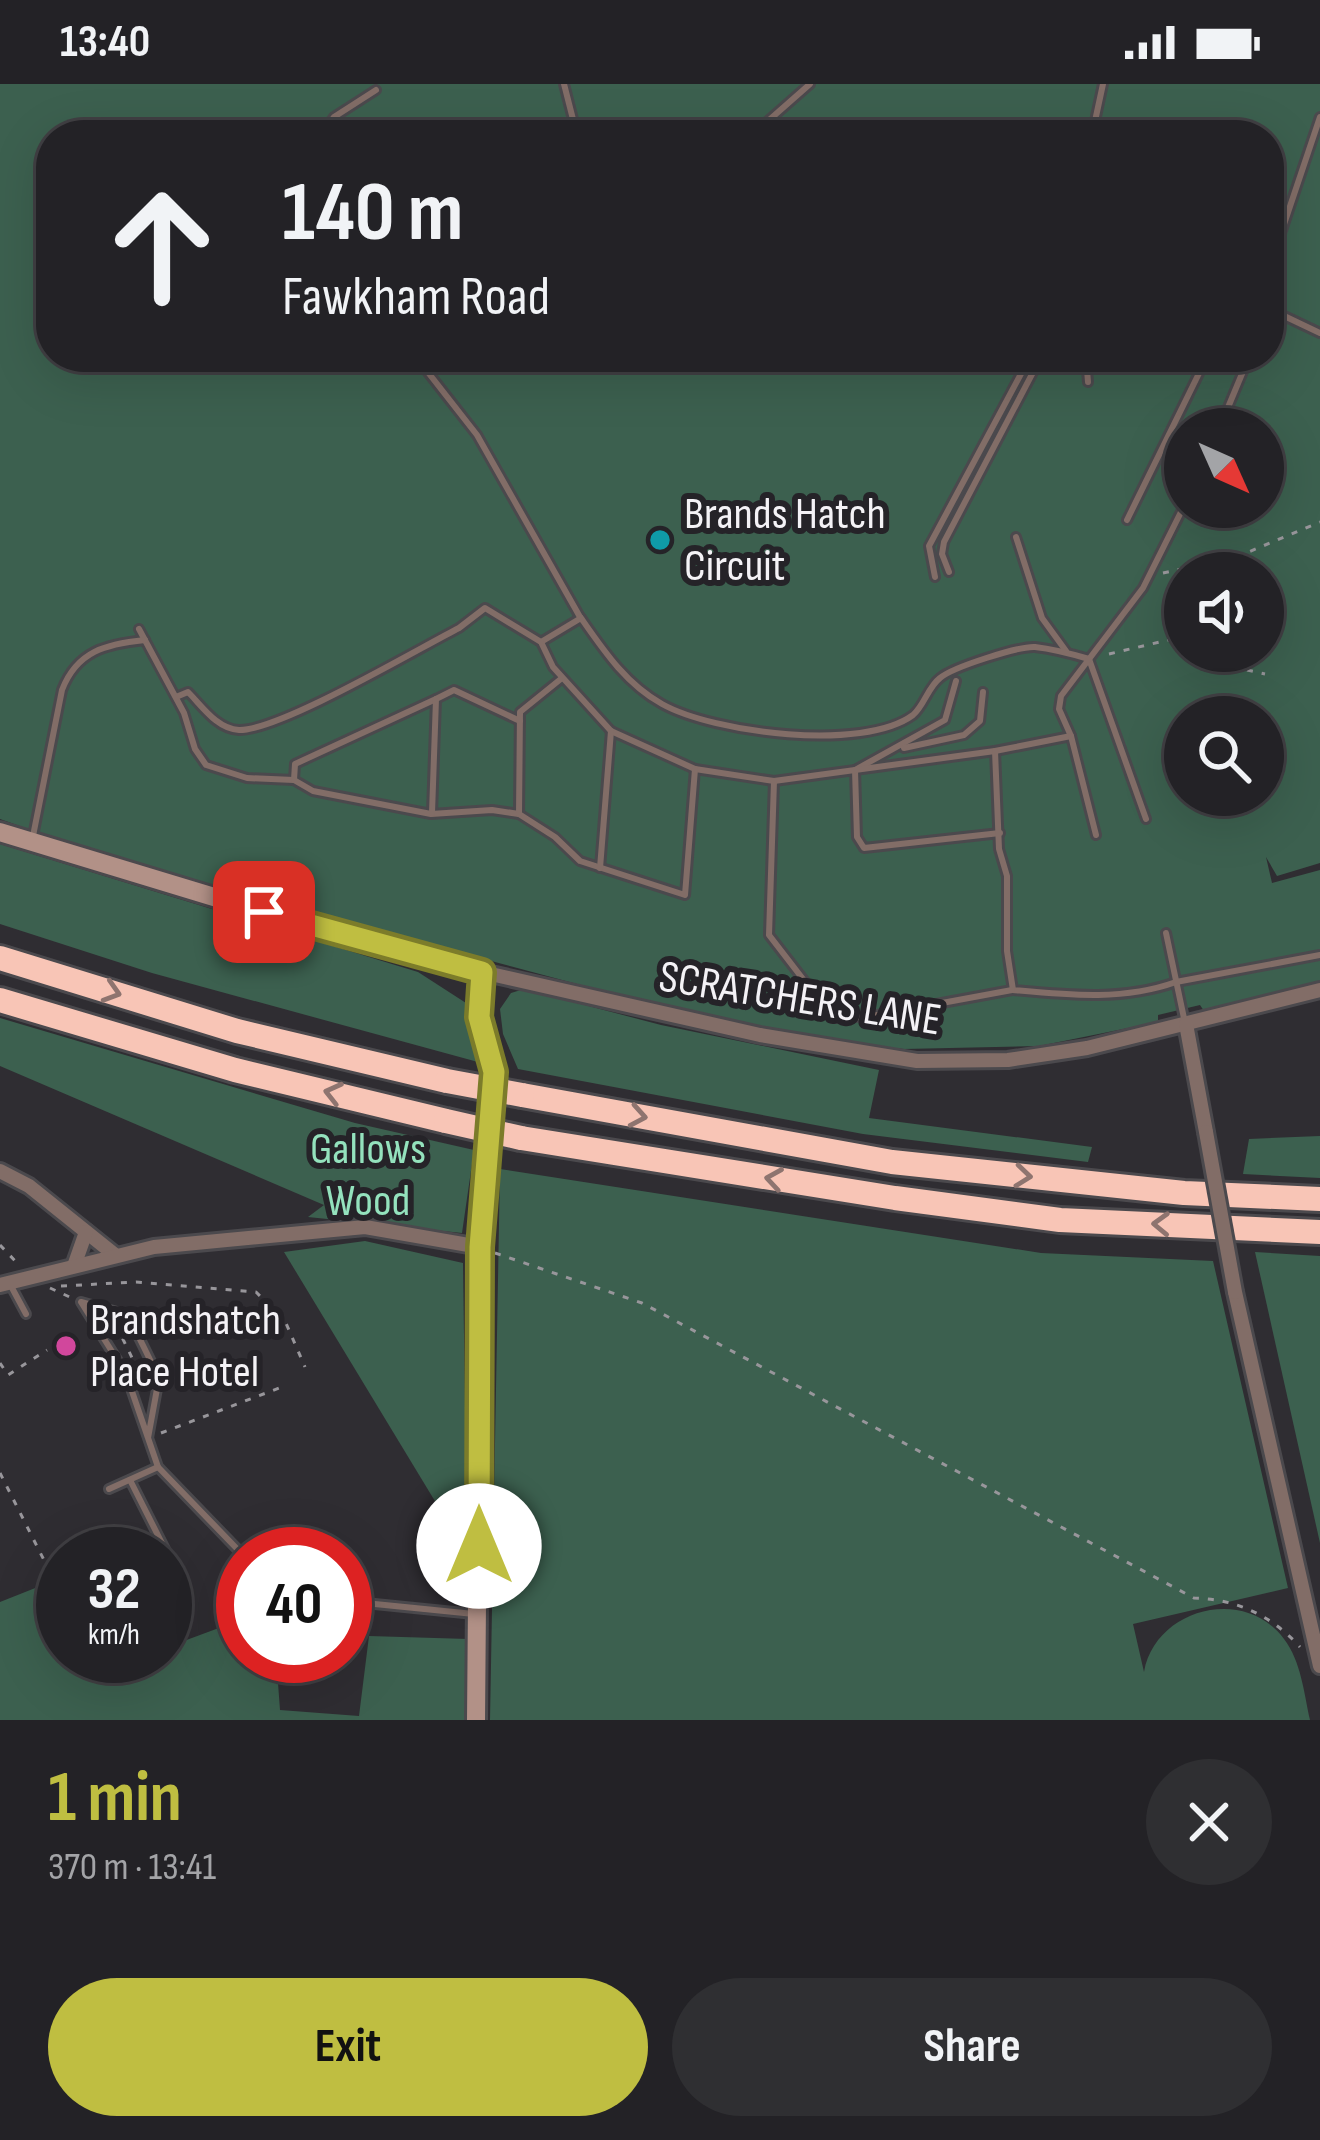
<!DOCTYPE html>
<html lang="en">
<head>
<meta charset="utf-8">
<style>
  body { margin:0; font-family:"Sofia Sans Condensed",sans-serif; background:#2f2f32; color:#f1f3f6; height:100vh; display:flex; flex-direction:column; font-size:45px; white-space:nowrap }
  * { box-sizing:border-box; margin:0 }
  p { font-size:39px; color:#a3a4a7 }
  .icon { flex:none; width:66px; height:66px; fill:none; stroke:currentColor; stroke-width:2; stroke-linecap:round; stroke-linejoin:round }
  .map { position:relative; height:1636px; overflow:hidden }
  .panel { display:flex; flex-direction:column; background:#232226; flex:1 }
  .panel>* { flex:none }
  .top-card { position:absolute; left:36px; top:36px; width:1248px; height:252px; border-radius:48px; box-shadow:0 12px 48px #0002,0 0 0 3px #403f43; background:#232226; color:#f1f3f6; overflow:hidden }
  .needle { width:78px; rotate:135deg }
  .fabs { position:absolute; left:1164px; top:324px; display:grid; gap:24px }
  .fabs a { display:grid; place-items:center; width:120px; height:120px; border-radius:50%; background:#232226; box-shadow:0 12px 48px #0002,0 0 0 3px #403f43; font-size:60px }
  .speed { position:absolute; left:36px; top:1443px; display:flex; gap:24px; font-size:60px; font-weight:700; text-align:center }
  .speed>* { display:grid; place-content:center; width:156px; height:156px; border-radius:50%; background:#232226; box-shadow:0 12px 48px #0002,0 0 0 3px #403f43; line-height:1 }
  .speed small { font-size:30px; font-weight:400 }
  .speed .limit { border:18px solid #d22; background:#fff; color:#111 }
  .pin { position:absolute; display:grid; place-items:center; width:102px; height:102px; color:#fff; margin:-51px; border-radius:24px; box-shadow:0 6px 18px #0006 }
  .me { position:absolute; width:132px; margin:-66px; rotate:0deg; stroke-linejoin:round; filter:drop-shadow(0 0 9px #0008) }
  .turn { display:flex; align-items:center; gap:42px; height:252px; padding:0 48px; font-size:54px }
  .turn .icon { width:156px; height:156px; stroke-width:2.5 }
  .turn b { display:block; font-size:84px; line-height:102px }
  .round { display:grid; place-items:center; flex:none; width:126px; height:126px; border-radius:63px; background:#2f2f32 }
  .overview { display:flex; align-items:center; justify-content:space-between; height:204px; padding:0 48px }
  h1 { font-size:72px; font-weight:700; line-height:90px; color:#bfbe41 }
  .cta { display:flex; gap:24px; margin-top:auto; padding:24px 48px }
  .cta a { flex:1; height:138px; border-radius:72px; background:#bfbe41; color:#111; font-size:48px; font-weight:700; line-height:138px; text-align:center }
  .cta a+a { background:#2f2f32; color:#f1f3f6 }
  .status { display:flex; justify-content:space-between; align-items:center; height:84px; padding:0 60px; background:#232226; direction:ltr }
  .status svg { height:33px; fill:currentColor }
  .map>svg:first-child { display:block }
</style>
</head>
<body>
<div class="status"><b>13:40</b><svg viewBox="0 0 49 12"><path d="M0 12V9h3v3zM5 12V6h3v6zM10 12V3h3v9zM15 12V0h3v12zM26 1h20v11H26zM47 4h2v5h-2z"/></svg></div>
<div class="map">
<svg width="1320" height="1636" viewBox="0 0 1320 1636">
  <rect width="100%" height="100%" fill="#2f2d32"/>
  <g fill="#3c604f" fill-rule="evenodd">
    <path d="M 0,0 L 1320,0 L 1320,779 L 1277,792 L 1266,773 L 1272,799 L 1320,786 L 1320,902 L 1217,927 L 1204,927 L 1200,921 L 1158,931 L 1158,938 L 1039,962 L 904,965 L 825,957 L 618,911 L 117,777 L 0,735 ZM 51,51 L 1269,51 L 1269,273 L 51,273 ZM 1185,345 L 1263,345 L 1263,423 L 1185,423 ZM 1185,489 L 1263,489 L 1263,567 L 1185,567 ZM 1185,633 L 1263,633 L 1263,711 L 1185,711 Z"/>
    <polygon points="0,760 418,888 466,919 478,978 152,889 0,840"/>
    <polygon points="524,905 661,941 879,986 869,1034 1092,1063 1088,1078 863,1050 518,985 503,950 500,925 511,909"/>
    <polygon points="0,934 355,1039 474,1066 462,1149 308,1133 324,1121 0,982"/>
    <polygon points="1320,1052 1320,1094 1243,1090 1249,1055"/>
    <path d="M 500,1085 L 1041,1169 L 1213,1177 L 1288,1504 L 1133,1540 L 1144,1588 C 1155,1525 1244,1501 1284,1555 C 1301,1577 1304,1609 1310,1636 L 490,1636 Z"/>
    <polygon points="365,1157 463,1179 467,1470 284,1168"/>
    <polygon points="1255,1168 1320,1172 1320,1459"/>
    <polygon points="63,1493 63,1572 100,1572 103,1586 142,1572 165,1572 165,1564 243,1535 243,1572 276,1572 280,1626 359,1632 369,1552 468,1555 468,1636 0,1636 0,1518"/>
  </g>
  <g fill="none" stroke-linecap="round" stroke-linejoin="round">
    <g stroke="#4b494d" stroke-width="12">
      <g id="lane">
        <polyline points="564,0 577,51"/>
        <polyline points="321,51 334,33 376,6"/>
        <polyline points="752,51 810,0"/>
        <polyline points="1092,51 1103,0"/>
        <polyline points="1269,185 1320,33"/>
        <polyline points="1269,244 1280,230 1320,249"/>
        <polyline points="416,273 477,351 580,533"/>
        <polyline points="1086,273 1088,298"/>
        <polyline points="1219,345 1249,273"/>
        <polyline points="1127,436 1207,273"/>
        <polyline points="1016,453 1042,534 1066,567"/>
        <polyline points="949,488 942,470 944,458 1041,273"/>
        <polyline points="935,493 929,462 1030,273"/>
        <polyline points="139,545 184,629 195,665 206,681 247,694 294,696"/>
        <path d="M 541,558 L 581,534 C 604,567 626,600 662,620 C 714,649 863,668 913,631 C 924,622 928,603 940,594 C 953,583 1019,562 1035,563 C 1053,565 1072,570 1089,575 L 1146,735"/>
        <polyline points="956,597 945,636 855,686 857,753 864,764 1000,749"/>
        <path d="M 176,613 L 188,608 C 202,622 217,645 239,646 C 279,647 416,566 459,544 L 485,524 L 541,558 L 553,583 L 611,647 L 695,685 L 774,697 L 995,667 L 1071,652 L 1059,625 L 1061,612 L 1143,504 L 1185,420"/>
        <polyline points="436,615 295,680 294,696 313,707 431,730 492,726 519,730 555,753 580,777 685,811 695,685"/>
        <polyline points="1071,652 1096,751"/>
        <polyline points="904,664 964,651 980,637 983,608"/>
        <path d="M 995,667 L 999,765 L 1007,792 L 1007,867 L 1013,906 C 1068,911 1123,917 1176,898 L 1320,871"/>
        <polyline points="774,697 769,851 833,934 872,932 1012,906"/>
        <polyline points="432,729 436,615 454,606 520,637"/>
        <polyline points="519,730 520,628 562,594"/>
        <path d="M 33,752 L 62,606 C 77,567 106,560 145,556"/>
        <polyline points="600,784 611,647"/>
        <polyline points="1166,849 1185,939"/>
        <polyline points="11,1202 26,1230"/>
        <polyline points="148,1354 159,1294 128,1231 81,1218 126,1290 158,1383 243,1471"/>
        <polyline points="130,1396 177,1489 165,1506"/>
        <polyline points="109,1405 158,1383"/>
        <polyline points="345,1517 474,1530"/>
      </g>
    </g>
    <g stroke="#4b494d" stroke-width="20">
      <g id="street">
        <polyline points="482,888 760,951 917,977 1008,976 1087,964 1320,906"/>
        <polyline points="1186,940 1206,1048"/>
        <polyline points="0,1087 29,1102 115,1171"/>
        <polyline points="74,1182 86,1148"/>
        <polyline points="0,1201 154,1163 365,1143 480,1163"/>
        <polyline points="1235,1208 1320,1582"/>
      </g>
    </g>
    <g stroke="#4b494d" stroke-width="24">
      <polyline id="secondary" points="0,748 303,840 482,888 479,933 494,988 480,1163 476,1636"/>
    </g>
    <g stroke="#4b494d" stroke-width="30">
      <g id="highway">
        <polyline points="0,874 237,947 447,997"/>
        <polyline points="0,916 235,986 446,1037"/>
        <polyline points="522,1011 892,1078 1184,1109 1320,1115"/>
        <polyline points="521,1054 895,1114 1060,1136 1320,1148"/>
      </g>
    </g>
    <g stroke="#98969b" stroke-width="3" stroke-dasharray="6 9" stroke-linecap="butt">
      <polyline points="1269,106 1284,112"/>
      <polyline points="1163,489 1239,472 1320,438"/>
      <polyline points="1263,525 1271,523 1273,533"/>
      <polyline points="1109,570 1185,552"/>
      <polyline points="1247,586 1265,590"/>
      <polyline points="0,1161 19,1181"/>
      <path d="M 495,1169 L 642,1219 L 1194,1514 C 1236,1515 1271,1531 1300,1563"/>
      <polyline points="61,1202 136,1198 256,1208 285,1237 305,1283"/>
      <polyline points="50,1204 74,1215"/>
      <polyline points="116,1241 140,1290"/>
      <polyline points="0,1279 8,1291 47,1266"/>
      <polyline points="142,1284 144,1299"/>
      <polyline points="161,1349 287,1301"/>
      <polyline points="0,1389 51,1490 63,1495"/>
    </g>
    <use href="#lane" stroke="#826d67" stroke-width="6"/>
    <use href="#street" stroke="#826d67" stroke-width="14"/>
    <use href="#secondary" stroke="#b29187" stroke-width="18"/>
    <use href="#highway" stroke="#f8c5b6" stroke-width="24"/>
    <g stroke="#4b494d" stroke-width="20" stroke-linecap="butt">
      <polyline id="street-bridge" points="1206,1048 1235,1208"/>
    </g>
    <g stroke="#4b494d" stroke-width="30" stroke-linecap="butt">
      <g id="highway-bridge">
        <polyline points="447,997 522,1011"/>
        <polyline points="446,1037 521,1054"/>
      </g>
    </g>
    <use href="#street-bridge" stroke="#826d67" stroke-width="14"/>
    <use href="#highway-bridge" stroke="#f8c5b6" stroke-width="24"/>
  </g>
  <defs><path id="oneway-chevron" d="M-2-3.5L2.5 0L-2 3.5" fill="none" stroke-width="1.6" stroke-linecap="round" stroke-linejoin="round" transform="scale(3)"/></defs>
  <g stroke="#8e746f">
    <use href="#oneway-chevron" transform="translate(112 908) rotate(17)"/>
    <use href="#oneway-chevron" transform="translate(333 1009) rotate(-166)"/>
    <use href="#oneway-chevron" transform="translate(638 1032) rotate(10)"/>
    <use href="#oneway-chevron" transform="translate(1023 1092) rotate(6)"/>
    <use href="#oneway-chevron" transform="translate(774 1095) rotate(-171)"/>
    <use href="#oneway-chevron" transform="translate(1161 1140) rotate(-178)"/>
  </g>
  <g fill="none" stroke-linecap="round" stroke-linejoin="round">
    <g stroke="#7c7c2a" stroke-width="30">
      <polyline id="route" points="264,828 482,888 479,933 494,988 480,1163 479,1462"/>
    </g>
    <use href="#route" stroke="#bfbe41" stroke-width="21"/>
  </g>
  <circle fill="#0f9aa8" stroke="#252328" stroke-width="4.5" cx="660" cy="456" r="12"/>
  <circle fill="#d1479c" stroke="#252328" stroke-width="4.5" cx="66" cy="1262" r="12"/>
  <g text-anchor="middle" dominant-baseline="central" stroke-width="12" stroke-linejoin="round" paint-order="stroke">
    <g font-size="45" fill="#f4f2f6" stroke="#252328" text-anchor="start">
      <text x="684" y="430">Brands Hatch<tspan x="684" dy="52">Circuit</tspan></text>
      <text x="90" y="1236">Brandshatch<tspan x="90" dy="52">Place Hotel</tspan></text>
    </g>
    <g font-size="45" fill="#f4f2f6" stroke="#252328">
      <text transform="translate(800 915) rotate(9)">SCRATCHERS LANE</text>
    </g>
    <g font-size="45" fill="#94e2bd" stroke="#252328">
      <text x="368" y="1065">Gallows<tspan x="368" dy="52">Wood</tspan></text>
    </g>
  </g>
</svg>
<div class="fabs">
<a><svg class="needle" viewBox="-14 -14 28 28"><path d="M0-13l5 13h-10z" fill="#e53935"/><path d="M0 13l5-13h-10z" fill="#a3a4a7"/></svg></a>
<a><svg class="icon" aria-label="sound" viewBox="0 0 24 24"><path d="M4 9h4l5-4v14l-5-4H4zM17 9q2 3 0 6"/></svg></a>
<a><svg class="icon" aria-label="search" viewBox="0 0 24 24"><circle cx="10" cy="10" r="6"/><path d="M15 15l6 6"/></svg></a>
</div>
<div class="speed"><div>32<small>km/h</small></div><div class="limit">40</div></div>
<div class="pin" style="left:264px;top:828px;background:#d93025"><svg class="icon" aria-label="arrive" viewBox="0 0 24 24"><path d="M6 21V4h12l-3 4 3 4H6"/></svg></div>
<svg class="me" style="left:479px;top:1462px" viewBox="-20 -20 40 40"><circle r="19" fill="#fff"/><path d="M0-13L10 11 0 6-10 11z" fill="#bfbe41"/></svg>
<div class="top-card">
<div class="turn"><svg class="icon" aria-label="ahead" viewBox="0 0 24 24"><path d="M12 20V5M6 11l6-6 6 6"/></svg><div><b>140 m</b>Fawkham Road</div></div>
</div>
</div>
<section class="panel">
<div class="overview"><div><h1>1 min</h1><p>370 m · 13:41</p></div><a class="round"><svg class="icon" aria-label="close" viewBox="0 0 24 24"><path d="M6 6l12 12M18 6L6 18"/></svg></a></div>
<div class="cta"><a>Exit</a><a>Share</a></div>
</section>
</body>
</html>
